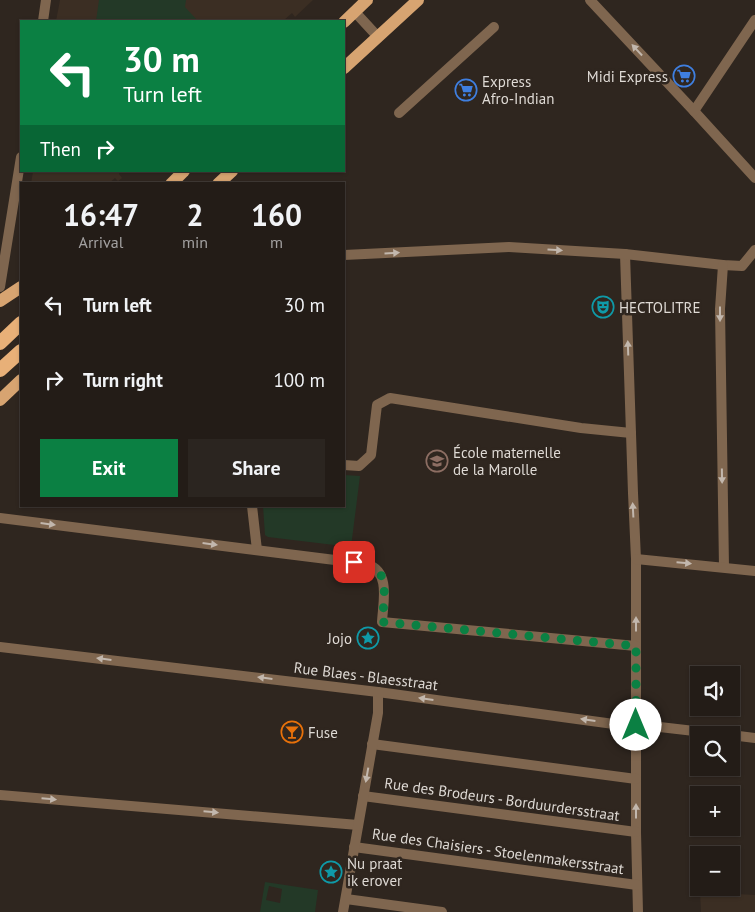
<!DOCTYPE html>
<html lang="en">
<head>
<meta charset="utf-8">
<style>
  body { margin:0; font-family:"PT Sans",sans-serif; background:#2b2520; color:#f1f3f6; height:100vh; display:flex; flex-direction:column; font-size:19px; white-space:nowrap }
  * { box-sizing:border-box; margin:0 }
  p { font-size:16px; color:#a3a1a1 }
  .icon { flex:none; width:28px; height:28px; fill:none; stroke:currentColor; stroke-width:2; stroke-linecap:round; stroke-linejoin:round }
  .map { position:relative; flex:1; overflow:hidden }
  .drawer { position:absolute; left:20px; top:182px; width:325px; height:325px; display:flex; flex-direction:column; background:#231c17; border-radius:0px; box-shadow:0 1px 4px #0004,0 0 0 1px #403a36 }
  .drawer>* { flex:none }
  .top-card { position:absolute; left:20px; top:20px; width:325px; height:152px; border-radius:0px; box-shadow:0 1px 4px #0004,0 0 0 1px #403a36; background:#0b8043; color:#fff; overflow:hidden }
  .controls { position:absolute; left:690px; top:666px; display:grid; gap:10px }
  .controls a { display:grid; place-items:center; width:50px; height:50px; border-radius:0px; background:#231c17; box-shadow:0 1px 4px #0004,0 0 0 1px #403a36; font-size:25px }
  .pin { position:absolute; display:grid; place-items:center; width:42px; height:42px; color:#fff; margin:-21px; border-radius:10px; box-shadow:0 2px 8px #0006 }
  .me { position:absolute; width:55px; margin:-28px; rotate:0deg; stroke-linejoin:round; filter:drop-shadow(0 0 4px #0008) }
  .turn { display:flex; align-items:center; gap:18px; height:105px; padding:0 20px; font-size:22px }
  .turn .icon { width:65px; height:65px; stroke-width:2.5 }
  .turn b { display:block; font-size:35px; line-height:42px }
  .then { display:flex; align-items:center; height:48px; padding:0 20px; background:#0003; gap:10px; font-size:19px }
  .eta { display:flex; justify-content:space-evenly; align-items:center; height:85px; text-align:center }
  .eta b { font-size:30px; font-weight:700; line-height:35px }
  .action { display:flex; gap:10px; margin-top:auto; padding:10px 20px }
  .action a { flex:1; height:58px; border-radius:0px; background:#0b8043; color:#fff; font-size:20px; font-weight:700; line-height:58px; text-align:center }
  .action a+a { background:#2b2520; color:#f1f3f6 }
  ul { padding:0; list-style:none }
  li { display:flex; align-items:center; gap:15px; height:75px; padding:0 20px }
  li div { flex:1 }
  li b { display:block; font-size:19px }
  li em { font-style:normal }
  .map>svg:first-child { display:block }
</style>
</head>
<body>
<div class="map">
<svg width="755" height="912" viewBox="0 0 755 912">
  <rect width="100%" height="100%" fill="#2f261f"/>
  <g fill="#3b2e23">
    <polygon points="60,0 313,0 295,17 292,13 283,21 56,21"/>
    <polygon points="33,171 121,171 119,174 122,178 118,181 115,178 108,184 31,184"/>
    <polygon points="700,892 755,895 755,912 701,912"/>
  </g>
  <g fill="#233927" fill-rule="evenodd">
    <polygon points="99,0 186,0 185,7 198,21 96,21"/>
    <polygon points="344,475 360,476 351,547 268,537 265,535 263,506 344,506"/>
    <path d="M 265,882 L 318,890 L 315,912 L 260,912 ZM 269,886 L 282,889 L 280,903 L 266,900 Z"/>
  </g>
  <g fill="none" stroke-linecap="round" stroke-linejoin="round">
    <g stroke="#7f664f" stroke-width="10">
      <polyline points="590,0 694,111 755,178"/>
      <polyline points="355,12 378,37"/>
      <polyline points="43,21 46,0"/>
      <polyline points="694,111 755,20"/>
      <polyline points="399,113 494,27"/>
      <polyline points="625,254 633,493 636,559 636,832 638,912"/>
      <polyline points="344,255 509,247 625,254 723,265 742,266 755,250"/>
      <polyline points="723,265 720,309 724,567"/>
      <polyline points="0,287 21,157"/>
      <polyline points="344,465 359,466 371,455 377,405 390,398 581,428 631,433"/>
      <polyline points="252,506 257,550"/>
      <path d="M 0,518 L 367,564 C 391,572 383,602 382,622 L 636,646"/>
      <polyline points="636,559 755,571"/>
      <polyline points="372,744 636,779"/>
      <polyline points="0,795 358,825"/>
      <polyline points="363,796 636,832"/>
      <polyline points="354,847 637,885"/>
      <polyline points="346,899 442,912"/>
      <polyline points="343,912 378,713 378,692"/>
    </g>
    <g stroke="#7f664f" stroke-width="10">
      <polyline points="0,647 378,692 621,725 651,726 729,735"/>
      <polyline points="731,735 755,738"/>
    </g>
    <g stroke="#d7a471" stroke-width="12">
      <polyline points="344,22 367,0"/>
      <polyline points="344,68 418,0"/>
      <polyline points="171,184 184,171"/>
      <polyline points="218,184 232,171"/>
      <polyline points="0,301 21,287"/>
      <polyline points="0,400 21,380"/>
    </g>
    <g stroke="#e8b078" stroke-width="14">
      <polyline points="0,343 21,323"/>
      <polyline points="0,370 21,351"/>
    </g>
  </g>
  <defs><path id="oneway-solid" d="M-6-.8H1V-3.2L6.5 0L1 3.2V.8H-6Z" transform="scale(1.25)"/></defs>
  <g fill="#c2b7ad">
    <use href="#oneway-solid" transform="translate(637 50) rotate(-133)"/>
    <use href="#oneway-solid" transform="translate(555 250) rotate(3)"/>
    <use href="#oneway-solid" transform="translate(392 253) rotate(-3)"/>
    <use href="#oneway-solid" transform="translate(720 314) rotate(90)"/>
    <use href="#oneway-solid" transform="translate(628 348) rotate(-92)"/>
    <use href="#oneway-solid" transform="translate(722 476) rotate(89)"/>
    <use href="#oneway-solid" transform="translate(633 510) rotate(-93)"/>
    <use href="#oneway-solid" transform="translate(48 524) rotate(7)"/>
    <use href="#oneway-solid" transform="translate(210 544) rotate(7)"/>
    <use href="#oneway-solid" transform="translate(684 563) rotate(5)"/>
    <use href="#oneway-solid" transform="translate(636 624) rotate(-90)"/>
    <use href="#oneway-solid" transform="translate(104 659) rotate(-173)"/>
    <use href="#oneway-solid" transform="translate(265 678) rotate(-173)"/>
    <use href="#oneway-solid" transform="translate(426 699) rotate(-172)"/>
    <use href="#oneway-solid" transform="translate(588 720) rotate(-172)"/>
    <use href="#oneway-solid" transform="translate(367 775) rotate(100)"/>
    <use href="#oneway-solid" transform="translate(49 799) rotate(5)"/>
    <use href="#oneway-solid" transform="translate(636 811) rotate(-90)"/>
    <use href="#oneway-solid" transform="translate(211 812) rotate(5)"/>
  </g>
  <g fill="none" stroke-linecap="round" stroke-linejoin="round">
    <path stroke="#0b8043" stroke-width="9" stroke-dasharray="0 16.2" d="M 354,562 C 360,563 368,563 373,566 C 390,576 383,606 382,622 L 636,646 L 636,725"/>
  </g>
  <defs>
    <g id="supermarket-ring" transform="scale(1.125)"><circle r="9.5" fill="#2f261f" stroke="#3f7fe0" stroke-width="1.5"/><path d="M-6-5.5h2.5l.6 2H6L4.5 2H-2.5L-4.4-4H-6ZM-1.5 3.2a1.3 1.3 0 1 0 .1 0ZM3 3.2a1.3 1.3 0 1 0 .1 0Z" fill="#3f7fe0"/></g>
    <g id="theatre-ring" transform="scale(1.125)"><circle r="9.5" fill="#2f261f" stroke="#0f9aa8" stroke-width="1.5"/><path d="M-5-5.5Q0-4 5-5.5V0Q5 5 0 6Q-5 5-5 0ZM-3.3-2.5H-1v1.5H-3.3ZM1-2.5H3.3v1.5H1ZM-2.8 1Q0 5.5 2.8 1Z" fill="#0f9aa8"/></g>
    <g id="school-ring" transform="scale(1.125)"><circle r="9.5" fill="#2f261f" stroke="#8d6e63" stroke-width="1.5"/><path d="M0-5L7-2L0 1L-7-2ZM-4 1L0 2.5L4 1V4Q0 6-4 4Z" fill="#8d6e63"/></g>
    <g id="sight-ring" transform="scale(1.125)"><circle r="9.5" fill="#2f261f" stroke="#0f9aa8" stroke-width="1.5"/><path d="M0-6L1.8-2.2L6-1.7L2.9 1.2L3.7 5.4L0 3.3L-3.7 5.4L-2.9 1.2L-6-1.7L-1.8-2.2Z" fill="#0f9aa8"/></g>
    <g id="bar-ring" transform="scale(1.125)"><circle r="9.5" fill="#2f261f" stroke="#e8710a" stroke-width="1.5"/><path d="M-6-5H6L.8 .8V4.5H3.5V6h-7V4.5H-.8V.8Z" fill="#e8710a"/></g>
  </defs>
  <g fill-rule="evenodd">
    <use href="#supermarket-ring" x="684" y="76"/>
    <use href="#supermarket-ring" x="466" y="90"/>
    <use href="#theatre-ring" x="603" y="307"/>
    <use href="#school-ring" x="437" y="461"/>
    <use href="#sight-ring" x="368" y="638"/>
    <use href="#bar-ring" x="292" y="732"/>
    <use href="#sight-ring" x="331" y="872"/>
  </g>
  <g text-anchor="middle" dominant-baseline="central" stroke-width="5" stroke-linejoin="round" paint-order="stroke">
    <g font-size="15" fill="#dfdad5" stroke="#2f261f" text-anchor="start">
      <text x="668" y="76" text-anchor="end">Midi Express</text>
      <text x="482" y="81">Express<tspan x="482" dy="17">Afro-Indian</tspan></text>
      <text x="619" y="307">HECTOLITRE</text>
      <text x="453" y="452">École maternelle<tspan x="453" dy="17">de la Marolle</tspan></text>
      <text x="352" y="638" text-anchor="end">Jojo</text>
      <text x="308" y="732">Fuse</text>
      <text x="347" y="863">Nu praat<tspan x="347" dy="17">ik erover</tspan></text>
    </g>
    <g font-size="15" fill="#dfdad5" stroke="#2f261f">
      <text transform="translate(366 676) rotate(7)">Rue Blaes - Blaesstraat</text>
      <text transform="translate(502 799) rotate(8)">Rue des Brodeurs - Borduurdersstraat</text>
      <text transform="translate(498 851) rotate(8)">Rue des Chaisiers - Stoelenmakersstraat</text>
    </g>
  </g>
</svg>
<div class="controls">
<a><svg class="icon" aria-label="sound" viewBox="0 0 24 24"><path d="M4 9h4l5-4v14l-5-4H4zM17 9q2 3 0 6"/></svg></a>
<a><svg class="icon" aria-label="search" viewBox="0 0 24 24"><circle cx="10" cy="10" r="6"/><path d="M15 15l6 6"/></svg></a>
<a>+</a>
<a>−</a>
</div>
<div class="pin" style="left:354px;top:562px;background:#d93025"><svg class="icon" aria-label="arrive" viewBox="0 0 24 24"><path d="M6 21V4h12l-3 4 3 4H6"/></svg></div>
<svg class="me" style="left:636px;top:725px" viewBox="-20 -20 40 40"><circle r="19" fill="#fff"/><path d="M0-13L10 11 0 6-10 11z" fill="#0b8043"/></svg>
<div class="top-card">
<div class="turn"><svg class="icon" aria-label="left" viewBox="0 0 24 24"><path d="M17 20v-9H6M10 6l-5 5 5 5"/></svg><div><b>30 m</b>Turn left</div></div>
<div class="then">Then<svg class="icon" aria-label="right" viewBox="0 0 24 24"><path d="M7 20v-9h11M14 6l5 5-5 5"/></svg></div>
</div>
<section class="drawer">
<div class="eta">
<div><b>16:47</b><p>Arrival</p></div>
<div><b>2</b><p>min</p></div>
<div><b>160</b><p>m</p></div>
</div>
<ul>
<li><svg class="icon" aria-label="left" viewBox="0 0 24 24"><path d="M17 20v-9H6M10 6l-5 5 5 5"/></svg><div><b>Turn left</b></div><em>30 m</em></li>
<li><svg class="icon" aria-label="right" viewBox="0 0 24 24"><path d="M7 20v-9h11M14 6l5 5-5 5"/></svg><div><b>Turn right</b></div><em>100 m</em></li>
</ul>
<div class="action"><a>Exit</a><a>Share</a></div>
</section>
</div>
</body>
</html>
